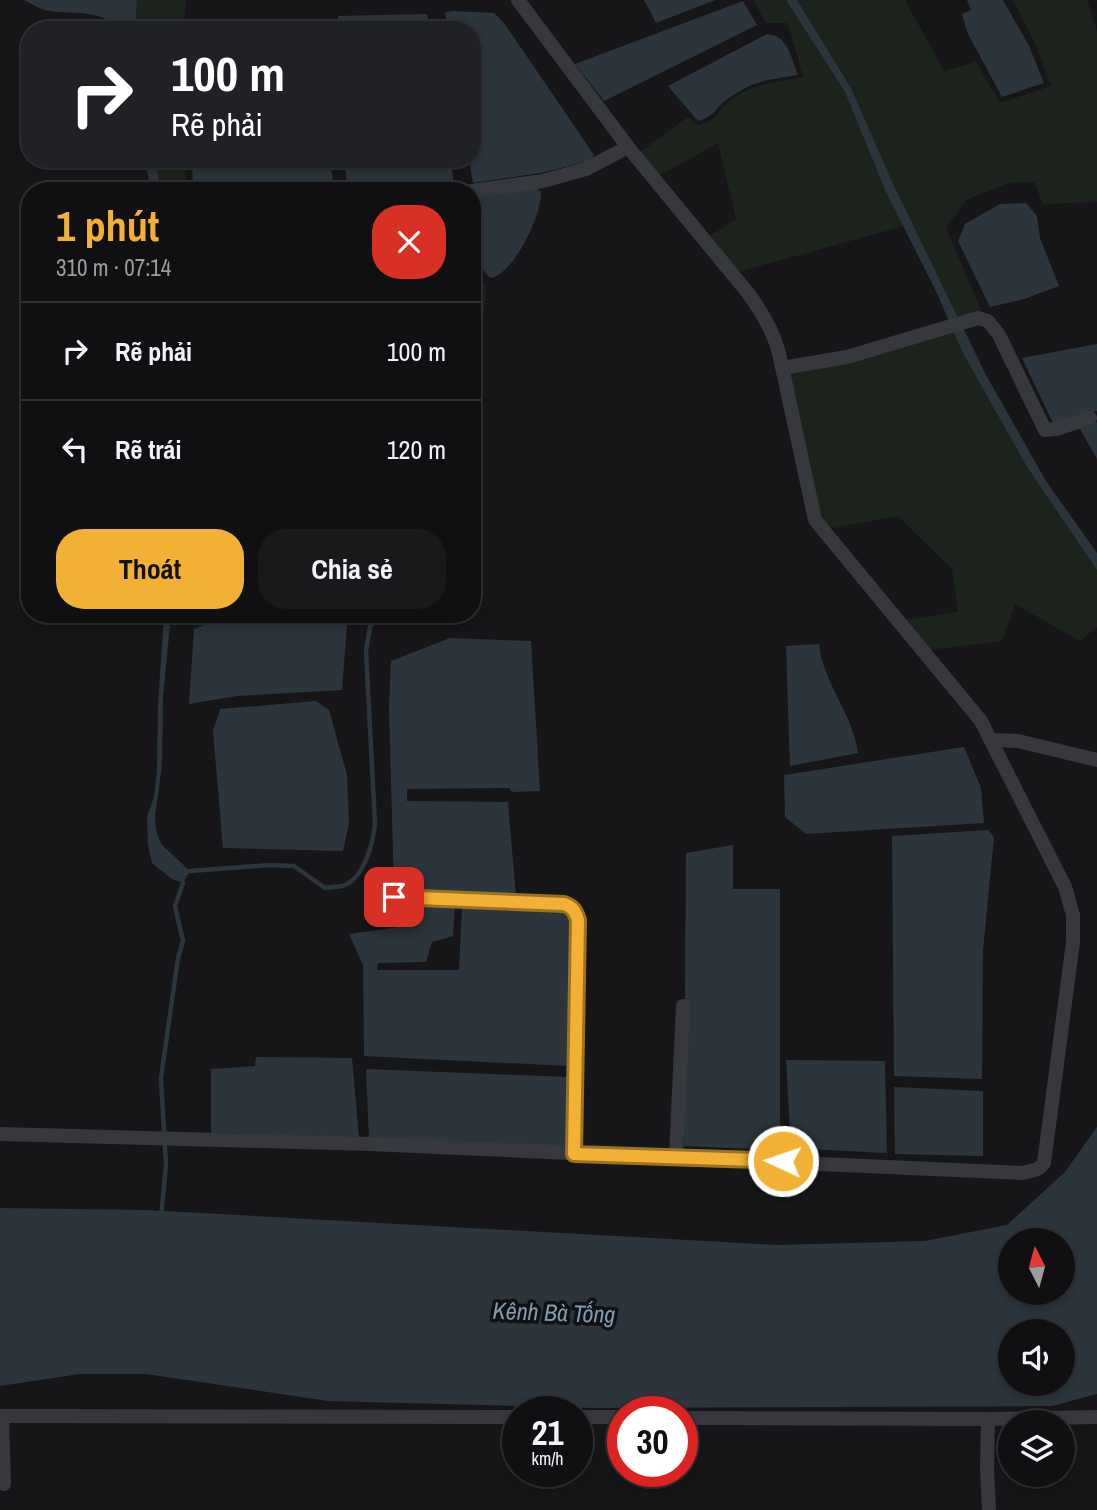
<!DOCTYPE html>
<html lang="vi">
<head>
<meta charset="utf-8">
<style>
  body { margin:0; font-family:"Archivo Narrow",sans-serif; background:#19191b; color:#f1f3f6; height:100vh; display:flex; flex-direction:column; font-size:26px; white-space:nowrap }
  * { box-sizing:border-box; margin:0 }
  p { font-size:23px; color:#9c9d9f }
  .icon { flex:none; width:38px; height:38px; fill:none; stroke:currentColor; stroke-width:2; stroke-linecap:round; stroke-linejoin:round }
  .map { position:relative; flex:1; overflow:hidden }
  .sheet { position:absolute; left:21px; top:182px; width:460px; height:441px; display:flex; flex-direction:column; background:#101012; border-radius:28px; box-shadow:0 4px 10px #0003,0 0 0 2px #303032 }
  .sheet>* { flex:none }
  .banner { position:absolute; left:21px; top:21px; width:460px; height:147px; border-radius:28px; box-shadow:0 4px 10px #0003,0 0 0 2px #303032; background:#202124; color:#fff; overflow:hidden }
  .needle { width:46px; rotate:354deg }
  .buttons { position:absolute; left:998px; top:1228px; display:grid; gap:14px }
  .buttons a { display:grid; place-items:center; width:77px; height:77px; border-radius:50%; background:#101012; box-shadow:0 4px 10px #0003,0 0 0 2px #303032; font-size:35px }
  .speed { position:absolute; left:502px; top:1396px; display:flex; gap:14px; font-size:35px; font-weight:700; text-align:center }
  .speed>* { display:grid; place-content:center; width:91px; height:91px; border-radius:50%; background:#101012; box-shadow:0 4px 10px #0003,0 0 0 2px #303032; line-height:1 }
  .speed small { font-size:18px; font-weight:400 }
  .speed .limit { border:10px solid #d22; background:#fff; color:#111 }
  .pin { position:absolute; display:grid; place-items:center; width:60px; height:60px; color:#fff; margin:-30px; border-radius:14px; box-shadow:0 4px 10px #0006 }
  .me { position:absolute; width:77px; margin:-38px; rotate:273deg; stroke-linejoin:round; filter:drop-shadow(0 0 5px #0008) }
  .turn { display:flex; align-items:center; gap:24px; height:147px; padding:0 35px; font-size:32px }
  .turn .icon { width:91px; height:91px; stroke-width:2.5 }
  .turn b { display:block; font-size:49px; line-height:60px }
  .round { display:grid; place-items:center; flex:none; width:74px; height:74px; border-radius:28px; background:#19191b }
  .summary { display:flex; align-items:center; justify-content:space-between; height:119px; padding:0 35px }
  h1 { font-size:42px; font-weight:700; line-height:52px; color:#f2b134 }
  .cta { display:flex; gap:14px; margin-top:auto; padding:14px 35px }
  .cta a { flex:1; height:80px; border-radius:28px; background:#f2b134; color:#111; font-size:28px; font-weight:700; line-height:80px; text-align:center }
  .cta a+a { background:#19191b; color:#f1f3f6 }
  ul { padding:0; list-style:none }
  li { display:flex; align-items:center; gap:21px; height:98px; padding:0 35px; border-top:2px solid #303032 }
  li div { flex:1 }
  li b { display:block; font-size:26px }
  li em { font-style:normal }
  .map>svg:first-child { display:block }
</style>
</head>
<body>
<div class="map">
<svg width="1097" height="1510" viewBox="0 0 1097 1510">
  <rect width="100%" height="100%" fill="#161618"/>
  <g fill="#1c231d">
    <polygon points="137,0 186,0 183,30 135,30"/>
    <path d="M 753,0 L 786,0 L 845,92 L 885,190 L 904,226 L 738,272 L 710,236 L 736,219 L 718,143 L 659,176 L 640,152 L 688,117 L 698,125 C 722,118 713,115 728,102 C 750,84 776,82 803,77 L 788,23 L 766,23 Z"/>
    <polygon points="797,0 905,0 944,71 976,62 1000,103 1051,86 1036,46 1013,0 1087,0 1097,31 1097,202 1043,204 1034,182 1009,183 966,200 946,228 982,312 957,316 895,188 851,88"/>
    <polygon points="155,159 185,159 186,191 161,191"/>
    <polygon points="473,272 486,287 477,402 473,403"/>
    <polygon points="953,330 963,353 1027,467 1097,570 1097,627 1080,641 1015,604 1002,641 929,650 903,620 958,612 952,569 898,516 828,529 821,517 787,371"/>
  </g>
  <g fill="#2c353c" fill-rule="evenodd">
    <path d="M 24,0 L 137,0 L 135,30 L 118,30 C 102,8 75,15 50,11 C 41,10 32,4 24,0 Z"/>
    <polygon points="644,0 715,0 656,23"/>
    <polygon points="786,0 797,0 851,88 895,188 986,375 1046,481 1097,553 1097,570 1027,467 963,353 935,289 885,190 845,92"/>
    <polygon points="967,0 1003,0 1029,46 1044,83 1002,97 968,34 962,14 971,10"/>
    <polygon points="743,1 757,25 604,101 575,64"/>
    <polygon points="454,11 494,13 504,23 594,155 589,161 541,173 473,183 469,159 472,159 472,30 448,30 445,12"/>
    <polygon points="427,14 430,30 339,30 338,16"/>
    <path d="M 767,34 C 788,35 791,58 798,75 C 767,80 755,80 729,98 C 715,107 716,116 698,121 L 668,86 Z"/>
    <polygon points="145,159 155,159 161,191 151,191"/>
    <path d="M 192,159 L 322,160 C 334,167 333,177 333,191 L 193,191 Z"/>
    <polygon points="345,159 450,159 454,184 417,191 347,191"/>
    <path d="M 535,187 L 541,192 C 542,214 513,276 490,278 L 473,259 L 472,196 Z"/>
    <polygon points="1026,203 1037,216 1040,238 1059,286 1024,299 990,307 958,241 965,224 1000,204"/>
    <polygon points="1097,344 1097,411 1053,423 1022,358"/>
    <polygon points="1097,422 1097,459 1080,429"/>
    <polygon points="164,614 171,614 163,698 162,765 155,816 156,829 161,844 190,871 183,883 172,879 152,863 148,845 147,817 154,797 157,771 158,704"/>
    <polygon points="248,614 342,614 347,624 342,690 237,696 189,704 194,629 226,616"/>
    <polygon points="450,638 531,641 540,791 512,792 509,788 407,789 407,801 508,802 516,897 398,892 394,889 389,708 391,661"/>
    <path d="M 819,644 C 823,683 853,714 858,753 L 790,766 L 786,646 Z"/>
    <polygon points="316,701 329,710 347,775 349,823 343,851 223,848 213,731 220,709"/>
    <polygon points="964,747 981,788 984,823 806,834 785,817 784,775"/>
    <polygon points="988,830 994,837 983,950 982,1079 894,1076 892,836"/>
    <polygon points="733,845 733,889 780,889 780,1150 684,1146 686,853"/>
    <polygon points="404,905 455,907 453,936 432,942 426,962 378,963 377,970 459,970 462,907 566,912 573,921 568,1066 364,1056 363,965 349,934 398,927"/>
    <polygon points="256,1057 352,1058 359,1137 211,1133 211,1069 255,1066"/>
    <polygon points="786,1060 885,1061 887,1153 791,1148"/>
    <polygon points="366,1069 568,1077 566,1148 369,1139"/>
    <polygon points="894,1087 983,1091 983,1156 895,1154"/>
    <path d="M 1097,1127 L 1097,1394 L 1052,1406 L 592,1408 L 328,1401 L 146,1374 L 80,1374 L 0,1386 L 0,1208 L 146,1210 L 777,1245 L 925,1241 L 1007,1225 L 1065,1172 ZM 1010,1241 L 1062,1241 L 1062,1293 L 1010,1293 ZM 1010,1332 L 1062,1332 L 1062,1384 L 1010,1384 Z"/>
  </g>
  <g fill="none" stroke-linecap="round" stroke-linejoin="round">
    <g stroke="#2c353c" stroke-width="4.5">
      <path d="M 190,871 L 270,865 L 294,866 L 325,888 C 330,887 337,887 342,886 C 364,880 373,843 375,824 L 366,651 L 370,627 L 378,614"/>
      <polyline points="161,1217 166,1165 161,1078 178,958 183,941 175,906 183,883"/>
    </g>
    <g stroke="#37383d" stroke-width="14">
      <polyline points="472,191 543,181 586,169 628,147"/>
      <polyline points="782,368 847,357 978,318 988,321 999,335 1045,430 1056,429 1090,418"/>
      <polyline points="993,740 1018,741 1097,760"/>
      <path d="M 394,897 L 564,904 C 573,907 576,911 578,920 L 574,1154"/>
      <path d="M 0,1134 L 370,1144 L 1023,1173 L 1038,1169 L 1044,1163 L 1073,942 L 1073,915 L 1065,887 L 981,721 L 815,520 L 779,353 C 773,330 762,312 748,293 L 628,147 L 518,0"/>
      <polyline points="676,1156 683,1006"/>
      <polyline points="0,1416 518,1417"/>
      <polyline points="2,1416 4,1484"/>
      <polyline points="578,1417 623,1417"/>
      <polyline points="682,1418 988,1419 1097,1417"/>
      <polyline points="988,1419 987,1469 989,1510"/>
    </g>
  </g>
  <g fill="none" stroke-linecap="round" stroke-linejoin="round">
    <g stroke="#9d7322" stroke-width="18">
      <path id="route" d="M 394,897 L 564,904 C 573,907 575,911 578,920 L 574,1154 L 783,1161"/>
    </g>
    <use href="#route" stroke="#f2b134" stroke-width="12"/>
  </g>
  <g text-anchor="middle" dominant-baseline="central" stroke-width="7" stroke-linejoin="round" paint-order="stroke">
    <g font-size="24" font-style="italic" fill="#7f9bb3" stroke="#111113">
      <text transform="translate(554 1312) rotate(2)">Kênh Bà Tống</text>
    </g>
  </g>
</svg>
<div class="buttons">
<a><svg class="needle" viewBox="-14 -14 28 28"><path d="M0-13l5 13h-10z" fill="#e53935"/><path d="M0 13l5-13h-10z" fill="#9c9d9f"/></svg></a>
<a><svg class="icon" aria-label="sound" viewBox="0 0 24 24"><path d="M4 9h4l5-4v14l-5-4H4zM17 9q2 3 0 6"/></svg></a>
<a><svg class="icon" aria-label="layers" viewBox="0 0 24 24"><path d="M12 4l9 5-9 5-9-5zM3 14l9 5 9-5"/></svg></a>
</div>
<div class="speed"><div>21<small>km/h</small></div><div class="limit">30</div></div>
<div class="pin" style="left:394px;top:897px;background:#d93025"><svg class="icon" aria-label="arrive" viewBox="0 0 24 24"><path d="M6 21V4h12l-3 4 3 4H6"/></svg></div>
<svg class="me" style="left:783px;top:1161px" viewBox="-20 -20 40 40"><circle r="17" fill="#f2b134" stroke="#fff" stroke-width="3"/><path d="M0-11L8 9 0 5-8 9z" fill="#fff"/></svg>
<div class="banner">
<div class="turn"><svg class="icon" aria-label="right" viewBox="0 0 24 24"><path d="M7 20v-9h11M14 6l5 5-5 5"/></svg><div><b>100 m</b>Rẽ phải</div></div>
</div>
<section class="sheet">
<div class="summary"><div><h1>1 phút</h1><p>310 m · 07:14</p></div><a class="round" style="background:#d93025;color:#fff"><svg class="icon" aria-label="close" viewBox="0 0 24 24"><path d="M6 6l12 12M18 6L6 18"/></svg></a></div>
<ul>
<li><svg class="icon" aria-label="right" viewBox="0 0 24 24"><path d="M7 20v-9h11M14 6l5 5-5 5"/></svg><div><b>Rẽ phải</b></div><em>100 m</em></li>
<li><svg class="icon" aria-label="left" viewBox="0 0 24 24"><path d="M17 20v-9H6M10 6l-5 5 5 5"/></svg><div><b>Rẽ trái</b></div><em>120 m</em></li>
</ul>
<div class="cta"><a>Thoát</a><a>Chia sẻ</a></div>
</section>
</div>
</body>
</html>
